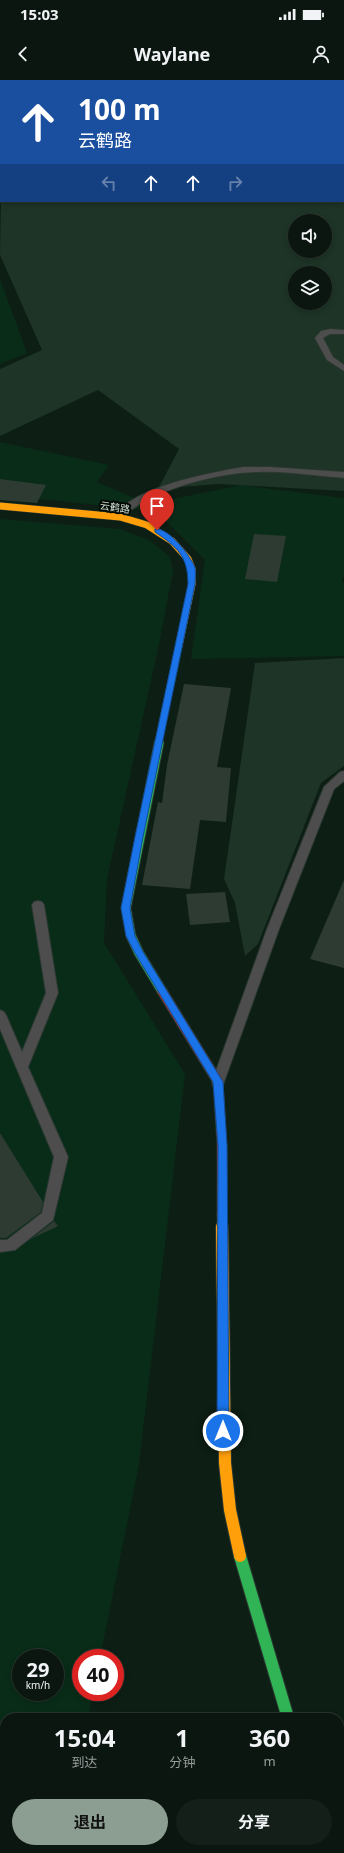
<!DOCTYPE html>
<html lang="zh">
<head>
<meta charset="utf-8">
<style>
  body { margin:0; font-family:"Noto Sans","Noto Sans SC",sans-serif; background:#131f18; color:#f1f3f6; height:100vh; display:flex; flex-direction:column; font-size:15px; white-space:nowrap }
  * { box-sizing:border-box; margin:0 }
  p { font-size:13px; color:#999f9e }
  .icon { flex:none; width:22px; height:22px; fill:none; stroke:currentColor; stroke-width:2; stroke-linecap:round; stroke-linejoin:round }
  .map { position:relative; flex:1; overflow:hidden }
  .details { position:absolute; left:0px; top:1633px; width:344px; height:140px; display:flex; flex-direction:column; background:#0a160f; border-radius:16px 16px 0 0; box-shadow:0 2px 6px #0003,0 0 0 1px #2a352f }
  .details>* { flex:none }
  .hud { position:absolute; left:0px; top:0px; width:344px; height:122px; box-shadow:0 2px 6px #0003,0 0 0 1px #2a352f; background:#1a4fa0; color:#fff; overflow:hidden }
  .controls { position:absolute; left:288px; top:134px; display:grid; gap:8px }
  .controls a { display:grid; place-items:center; width:44px; height:44px; border-radius:50%; background:#0a160f; box-shadow:0 2px 6px #0003,0 0 0 1px #2a352f; font-size:20px }
  .speed { position:absolute; left:12px; top:1569px; display:flex; gap:8px; font-size:20px; font-weight:700; text-align:center }
  .speed>* { display:grid; place-content:center; width:52px; height:52px; border-radius:50%; background:#0a160f; box-shadow:0 2px 6px #0003,0 0 0 1px #2a352f; line-height:1 }
  .speed small { font-size:10px; font-weight:400 }
  .speed .limit { border:6px solid #d22; background:#fff; color:#111 }
  .pin { position:absolute; display:grid; place-items:center; width:34px; height:34px; color:#fff; margin:-41px -17px; border-radius:50% 50% 50% 0; rotate:-45deg; box-shadow:0 0 4px #0007 }
  .pin .icon { rotate:45deg }
  .me { position:absolute; width:44px; margin:-22px; rotate:0deg; stroke-linejoin:round; filter:drop-shadow(0 0 3px #0008) }
  .turn { display:flex; align-items:center; gap:14px; height:84px; padding:0 12px; font-size:18px }
  .turn .icon { width:52px; height:52px; stroke-width:2.5 }
  .turn b { display:block; font-size:28px; line-height:34px }
  .lanes { display:flex; align-items:center; height:38px; padding:0 12px; background:#0003; justify-content:center; gap:20px; direction:ltr }
  .lanes .off { opacity:.35 }
  .eta { display:flex; justify-content:space-evenly; align-items:center; height:68px; text-align:center }
  .eta b { font-size:24px; font-weight:700; line-height:28px }
  .button { display:flex; gap:8px; margin-top:auto; padding:8px 12px }
  .button a { flex:1; height:46px; border-radius:24px; background:#8c9d91; color:#111; font-size:16px; font-weight:700; line-height:46px; text-align:center }
  .button a+a { background:#131f18; color:#f1f3f6 }
  .status { display:flex; justify-content:space-between; align-items:center; height:28px; padding:0 20px; background:#0a160f; direction:ltr }
  .status svg { height:11px; fill:currentColor }
  header { display:flex; justify-content:space-between; align-items:center; height:52px; padding:0 12px; background:#0a160f; font-size:18px; font-weight:700 }
  .map>svg:first-child { display:block }
</style>
</head>
<body>
<div class="status"><b>15:03</b><svg viewBox="0 0 49 12"><path d="M0 12V9h3v3zM5 12V6h3v6zM10 12V3h3v9zM15 12V0h3v12zM26 1h20v11H26zM47 4h2v5h-2z"/></svg></div>
<header><svg class="icon" aria-label="back" viewBox="0 0 24 24"><path d="M15 5l-7 7 7 7"/></svg>Waylane<svg class="icon" aria-label="person" viewBox="0 0 24 24"><circle cx="12" cy="8" r="4"/><path d="M4 21q1-7 8-7t8 7"/></svg></header>
<div class="map">
<svg width="344" height="1773" viewBox="0 0 344 1773">
  <rect width="100%" height="100%" fill="#0d1e14"/>
  <g fill="#092c18" fill-rule="evenodd">
    <polygon points="0,0 180,0 1,1 0,73"/>
    <polygon points="0,199 27,273 0,284"/>
    <polygon points="0,362 109,385 97,402 148,424 241,405 344,418 344,494 342,502 344,502 344,576 191,579 205,480 156,431 0,415"/>
    <path d="M 0,439 L 120,449 L 149,460 L 170,477 L 173,491 L 159,564 L 107,799 L 104,863 L 185,994 L 139,1384 L 100,1578 L 81,1578 L 81,1612 L 93,1612 L 88,1638 L 5,1638 L 5,1768 L 62,1768 L 61,1773 L 0,1773 ZM 21,1578 L 55,1578 L 55,1612 L 21,1612 Z"/>
  </g>
  <g fill="#1d3426" fill-rule="evenodd">
    <path d="M 199,0 L 344,0 L 344,411 L 218,404 L 158,409 L 179,369 L 98,310 L 0,356 L 0,289 L 42,270 L 0,175 L 1,116 L 1,121 L 343,121 L 343,1 L 197,1 ZM 295,141 L 325,141 L 325,171 L 295,171 ZM 295,193 L 325,193 L 325,223 L 295,223 Z"/>
    <polygon points="344,578 344,686 321,703 258,864 245,876 235,823 224,799 255,583"/>
  </g>
  <g fill="#2e3b33">
    <polygon points="0,399 46,405 37,423 0,420"/>
    <polygon points="254,454 286,456 277,502 245,499"/>
    <polygon points="184,604 231,608 217,687 231,688 226,742 200,740 190,809 142,805 158,722 162,723 167,685"/>
    <polygon points="344,800 344,888 310,879"/>
    <polygon points="225,812 230,842 190,845 186,814"/>
    <polygon points="0,1053 43,1122 41,1132 6,1158 0,1158"/>
    <polygon points="54,1141 58,1146 31,1159"/>
  </g>
  <g fill="none" stroke-linecap="round" stroke-linejoin="round">
    <g stroke="#2a3830" stroke-width="2">
      <g id="lane">
        <polygon points="330,249 344,250 344,254 330,254 323,258 333,277 344,285 344,291 327,280 315,258 321,251"/>
        <path d="M 244,387 L 270,387 L 344,392 L 344,398 C 316,396 287,391 259,392 C 216,393 152,409 120,439 L 114,439 L 112,437 C 136,406 208,393 244,387 Z"/>
        <polygon points="344,691 344,701 334,709 279,849 224,1002 223,1006 218,1007 213,1006 212,1002 267,849 324,707 340,692"/>
        <polygon points="38,821 42,822 44,825 58,913 28,987 68,1077 53,1140 15,1170 0,1172 0,1160 7,1160 42,1133 54,1077 0,949 0,930 4,932 6,935 22,972 46,913 32,825 34,822"/>
      </g>
    </g>
    <g stroke="#2a3830" stroke-width="8">
      <polyline id="fast-far2" points="158,664 179,565"/>
    </g>
    <g stroke="#2a3830" stroke-width="11">
      <polyline id="fast-far1" points="159,663 126,828 131,856 139,873 162,911"/>
    </g>
    <g stroke="#2a3830" stroke-width="14">
      <polyline id="fast" points="240,1476 288,1638"/>
    </g>
    <g stroke="#2a3830" stroke-width="8">
      <polyline id="slow-far2" points="0,426 120,437 147,445 172,461 188,479 192,489 192,504 179,565"/>
    </g>
    <g stroke="#2a3830" stroke-width="11">
      <polyline id="slow-far1" points="222,1134 222,1148"/>
    </g>
    <g stroke="#2a3830" stroke-width="14">
      <g id="slow">
        <polyline points="222,1147 225,1383 230,1430 240,1476"/>
        <polyline points="329,1768 330,1773"/>
      </g>
    </g>
    <g stroke="#2a3830" stroke-width="11">
      <polyline id="jam" points="162,911 218,1002 222,1066 222,1134"/>
    </g>
    <use href="#lane" fill="#4d4d4e" fill-rule="evenodd"/>
    <use href="#fast-far2" stroke="#30b455" stroke-width="7"/>
    <use href="#fast-far1" stroke="#30b455" stroke-width="9"/>
    <use href="#fast" stroke="#30b455" stroke-width="12"/>
    <use href="#slow-far2" stroke="#ff9f0a" stroke-width="7"/>
    <use href="#slow-far1" stroke="#ff9f0a" stroke-width="9"/>
    <use href="#slow" stroke="#ff9f0a" stroke-width="12"/>
    <use href="#jam" stroke="#e5322d" stroke-width="9"/>
    <g stroke="#4e5552" stroke-width="2" stroke-dasharray="5 2.5" stroke-linecap="butt">
      <polyline points="89,1 92,0"/>
      <polyline points="103,1 106,0"/>
    </g>
  </g>
  <path fill="#1a73e8" stroke="#114b97" d="M 155,449 C 168,447 191,476 195,488 C 196,493 195,499 195,504 L 143,757 L 130,828 L 135,856 L 143,872 L 223,1002 L 227,1066 L 229,1351 L 227,1354 L 223,1356 L 219,1354 L 217,1351 L 218,1066 L 213,1002 L 135,873 L 126,856 L 121,828 L 135,757 L 188,504 C 188,476 177,467 155,452 Z"/>
  <g text-anchor="middle" dominant-baseline="central" stroke-width="4" stroke-linejoin="round" paint-order="stroke">
    <g font-size="10" fill="#d1e1d5" stroke="#020a04">
      <text transform="translate(115 427) rotate(8)">云鹤路</text>
    </g>
  </g>
</svg>
<div class="controls">
<a><svg class="icon" aria-label="sound" viewBox="0 0 24 24"><path d="M4 9h4l5-4v14l-5-4H4zM17 9q2 3 0 6"/></svg></a>
<a><svg class="icon" aria-label="layers" viewBox="0 0 24 24"><path d="M12 4l9 5-9 5-9-5zM3 14l9 5 9-5"/></svg></a>
</div>
<div class="speed"><div>29<small>km/h</small></div><div class="limit">40</div></div>
<div class="pin" style="left:157px;top:450px;background:#d93025"><svg class="icon" aria-label="arrive" viewBox="0 0 24 24"><path d="M6 21V4h12l-3 4 3 4H6"/></svg></div>
<svg class="me" style="left:223px;top:1351px" viewBox="-20 -20 40 40"><circle r="17" fill="#1a73e8" stroke="#fff" stroke-width="3"/><path d="M0-11L8 9 0 5-8 9z" fill="#fff"/></svg>
<div class="hud">
<div class="turn"><svg class="icon" aria-label="ahead" viewBox="0 0 24 24"><path d="M12 20V5M6 11l6-6 6 6"/></svg><div><b>100 m</b>云鹤路</div></div>
<div class="lanes"><svg class="icon off" aria-label="left" viewBox="0 0 24 24"><path d="M17 20v-9H6M10 6l-5 5 5 5"/></svg><svg class="icon" aria-label="ahead" viewBox="0 0 24 24"><path d="M12 20V5M6 11l6-6 6 6"/></svg><svg class="icon" aria-label="ahead" viewBox="0 0 24 24"><path d="M12 20V5M6 11l6-6 6 6"/></svg><svg class="icon off" aria-label="right" viewBox="0 0 24 24"><path d="M7 20v-9h11M14 6l5 5-5 5"/></svg></div>
</div>
<section class="details">
<div class="eta">
<div><b>15:04</b><p>到达</p></div>
<div><b>1</b><p>分钟</p></div>
<div><b>360</b><p>m</p></div>
</div>
<div class="button"><a>退出</a><a>分享</a></div>
</section>
</div>
</body>
</html>
